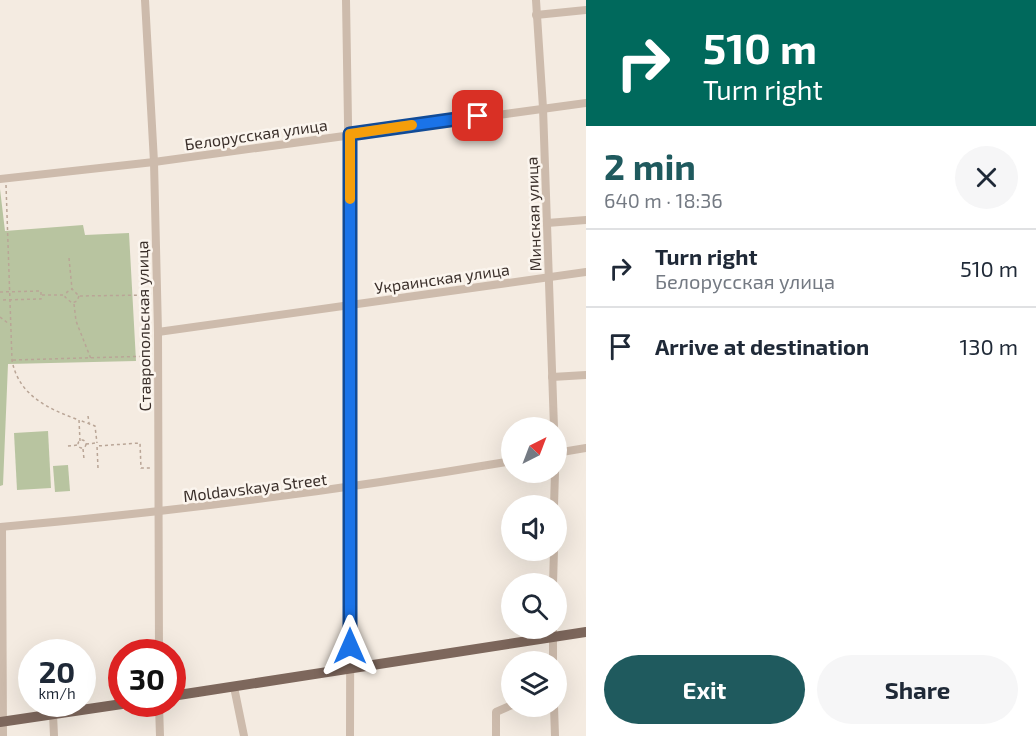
<!DOCTYPE html>
<html lang="en">
<head>
<meta charset="utf-8">
<style>
  body { margin:0; font-family:"Exo 2",sans-serif; background:#f6f6f7; color:#1f2937; height:100vh; display:flex; flex-direction:column; font-size:22px; white-space:nowrap }
  * { box-sizing:border-box; margin:0 }
  p { font-size:20px; color:#747a83 }
  .icon { flex:none; width:33px; height:33px; fill:none; stroke:currentColor; stroke-width:2; stroke-linecap:round; stroke-linejoin:round }
  .map { position:relative; flex:1; overflow:hidden }
  .details { display:flex; flex-direction:column; background:#fff; width:450px }
  .details>* { flex:none }
  .banner { background:#00695c; color:#fff; overflow:hidden }
  .needle { width:39px; rotate:42deg }
  .buttons { position:absolute; left:501px; top:417px; display:grid; gap:12px }
  .buttons a { display:grid; place-items:center; width:66px; height:66px; border-radius:50%; background:#fff; box-shadow:0 6px 24px #0002; font-size:30px }
  .speed { position:absolute; left:18px; top:639px; display:flex; gap:12px; font-size:30px; font-weight:700; text-align:center }
  .speed>* { display:grid; place-content:center; width:78px; height:78px; border-radius:50%; background:#fff; box-shadow:0 6px 24px #0002; line-height:1 }
  .speed small { font-size:15px; font-weight:400 }
  .speed .limit { border:9px solid #d22; background:#fff; color:#111 }
  .pin { position:absolute; display:grid; place-items:center; width:51px; height:51px; color:#fff; margin:-26px; border-radius:12px; box-shadow:0 3px 9px #0006 }
  .me { position:absolute; width:66px; margin:-33px; rotate:0deg; stroke-linejoin:round; filter:drop-shadow(0 0 4px #0008) }
  .turn { display:flex; align-items:center; gap:21px; height:126px; padding:0 18px; font-size:27px }
  .turn .icon { width:78px; height:78px; stroke-width:2.5 }
  .turn b { display:block; font-size:42px; line-height:51px }
  .round { display:grid; place-items:center; flex:none; width:63px; height:63px; border-radius:32px; background:#f6f6f7 }
  .overview { display:flex; align-items:center; justify-content:space-between; height:102px; padding:0 18px }
  h1 { font-size:36px; font-weight:700; line-height:45px; color:#1f5a5e }
  .cta { display:flex; gap:12px; margin-top:auto; padding:12px 18px }
  .cta a { flex:1; height:69px; border-radius:36px; background:#1f5a5e; color:#fff; font-size:24px; font-weight:700; line-height:69px; text-align:center }
  .cta a+a { background:#f6f6f7; color:#1f2937 }
  ul { padding:0; list-style:none }
  li { display:flex; align-items:center; gap:18px; height:78px; padding:0 18px; border-top:2px solid #e0e1e3 }
  li div { flex:1 }
  li b { display:block; font-size:22px }
  li em { font-style:normal }
  main { display:flex; flex:1; min-height:0 }
  .map>svg:first-child { display:block }
</style>
</head>
<body>
<main>
<div class="map">
<svg width="586" height="736" viewBox="0 0 586 736">
  <rect width="100%" height="100%" fill="#f4ebe1"/>
  <g fill="#b8c4a0">
    <polygon points="0,189 5,231 83,225 85,235 129,233 136,361 8,364 3,485 0,486"/>
    <polygon points="48,431 51,488 17,490 14,433"/>
    <polygon points="68,465 70,491 55,492 53,466"/>
  </g>
  <g fill="none" stroke-linecap="round" stroke-linejoin="round">
    <g stroke="#b9a596" stroke-width="1.5" stroke-dasharray="3 3" stroke-linecap="butt">
      <path d="M 6,185 L 12,360 C 18,395 48,409 79,420"/>
      <polyline points="69,258 72,289"/>
      <polyline points="0,292 41,291 41,299 0,300"/>
      <polyline points="42,295 64,295"/>
      <polyline points="79,296 77,301 72,303 65,297 67,292 72,289 79,296 151,295"/>
      <polyline points="74,304 76,321 91,359"/>
      <polyline points="0,317 9,324"/>
      <polyline points="13,360 152,356"/>
      <polyline points="88,416 89,423"/>
      <circle cx="82" cy="444" r="4"/>
      <polyline points="80,441 79,420 95,426 97,443"/>
      <polyline points="86,444 96,443"/>
      <polyline points="68,446 78,445"/>
      <polyline points="83,449 84,459"/>
      <polyline points="98,468 97,446 140,443 141,468 152,468"/>
    </g>
    <g stroke="#cdbbac" stroke-width="8">
      <polyline points="145,0 154,162 158,332 159,652"/>
      <polyline points="346,0 351,305 350,736"/>
      <polyline points="536,0 543,108 554,428"/>
      <polyline points="536,15 586,10"/>
      <polyline points="0,179 154,162 586,103"/>
      <polyline points="547,223 586,220"/>
      <polyline points="158,332 586,272"/>
      <polyline points="552,377 586,375"/>
      <polyline points="556,453 586,448"/>
      <polyline points="554,506 555,472"/>
      <path d="M 0,527 C 172,512 341,490 512,461"/>
      <polyline points="2,527 3,736"/>
      <polyline points="553,584 554,550"/>
      <polyline points="553,628 553,662"/>
      <polyline points="234,687 244,736"/>
      <polyline points="159,704 160,736"/>
      <polyline points="554,706 555,736"/>
      <polyline points="53,714 54,736"/>
      <polyline points="496,736 496,712 512,705"/>
    </g>
    <g stroke="#7d675c" stroke-width="10">
      <polyline points="172,696 586,632"/>
      <polyline points="0,722 122,704"/>
    </g>
  </g>
  <g fill="none" stroke-linecap="round" stroke-linejoin="round">
    <g stroke="#114b97" stroke-width="15">
      <polyline id="route" points="350,646 350,134 478,116"/>
    </g>
    <use href="#route" stroke="#1a73e8" stroke-width="10"/>
    <polyline stroke="#f59e0b" stroke-width="10" points="350,199 350,134 412,125"/>
  </g>
  <g text-anchor="middle" dominant-baseline="central" stroke-width="5" stroke-linejoin="round" paint-order="stroke">
    <g font-size="16" fill="#3b302b" stroke="#fbf5ee">
      <text transform="translate(256 134) rotate(-8)">Белорусская улица</text>
      <text transform="translate(533 214) rotate(-92)">Минская улица</text>
      <text transform="translate(442 278) rotate(-8)">Украинская улица</text>
      <text transform="translate(143 326) rotate(-91)">Ставропольская улица</text>
      <text transform="translate(255 487) rotate(-7)">Moldavskaya Street</text>
    </g>
  </g>
</svg>
<div class="buttons">
<a><svg class="needle" viewBox="-14 -14 28 28"><path d="M0-13l5 13h-10z" fill="#e53935"/><path d="M0 13l5-13h-10z" fill="#747a83"/></svg></a>
<a><svg class="icon" aria-label="sound" viewBox="0 0 24 24"><path d="M4 9h4l5-4v14l-5-4H4zM17 9q2 3 0 6"/></svg></a>
<a><svg class="icon" aria-label="search" viewBox="0 0 24 24"><circle cx="10" cy="10" r="6"/><path d="M15 15l6 6"/></svg></a>
<a><svg class="icon" aria-label="layers" viewBox="0 0 24 24"><path d="M12 4l9 5-9 5-9-5zM3 14l9 5 9-5"/></svg></a>
</div>
<div class="speed"><div>20<small>km/h</small></div><div class="limit">30</div></div>
<div class="pin" style="left:478px;top:116px;background:#d93025"><svg class="icon" aria-label="arrive" viewBox="0 0 24 24"><path d="M6 21V4h12l-3 4 3 4H6"/></svg></div>
<svg class="me" style="left:350px;top:646px" viewBox="-20 -20 40 40"><path d="M0-17L14 15 0 8-14 15z" fill="#1a73e8" stroke="#fff" stroke-width="4"/></svg>
</div>
<section class="details">
<div class="banner">
<div class="turn"><svg class="icon" aria-label="right" viewBox="0 0 24 24"><path d="M7 20v-9h11M14 6l5 5-5 5"/></svg><div><b>510 m</b>Turn right</div></div>
</div>
<div class="overview"><div><h1>2 min</h1><p>640 m · 18:36</p></div><a class="round"><svg class="icon" aria-label="close" viewBox="0 0 24 24"><path d="M6 6l12 12M18 6L6 18"/></svg></a></div>
<ul>
<li><svg class="icon" aria-label="right" viewBox="0 0 24 24"><path d="M7 20v-9h11M14 6l5 5-5 5"/></svg><div><b>Turn right</b><p>Белорусская улица</p></div><em>510 m</em></li>
<li><svg class="icon" aria-label="arrive" viewBox="0 0 24 24"><path d="M6 21V4h12l-3 4 3 4H6"/></svg><div><b>Arrive at destination</b></div><em>130 m</em></li>
</ul>
<div class="cta"><a>Exit</a><a>Share</a></div>
</section>
</main>
</body>
</html>
